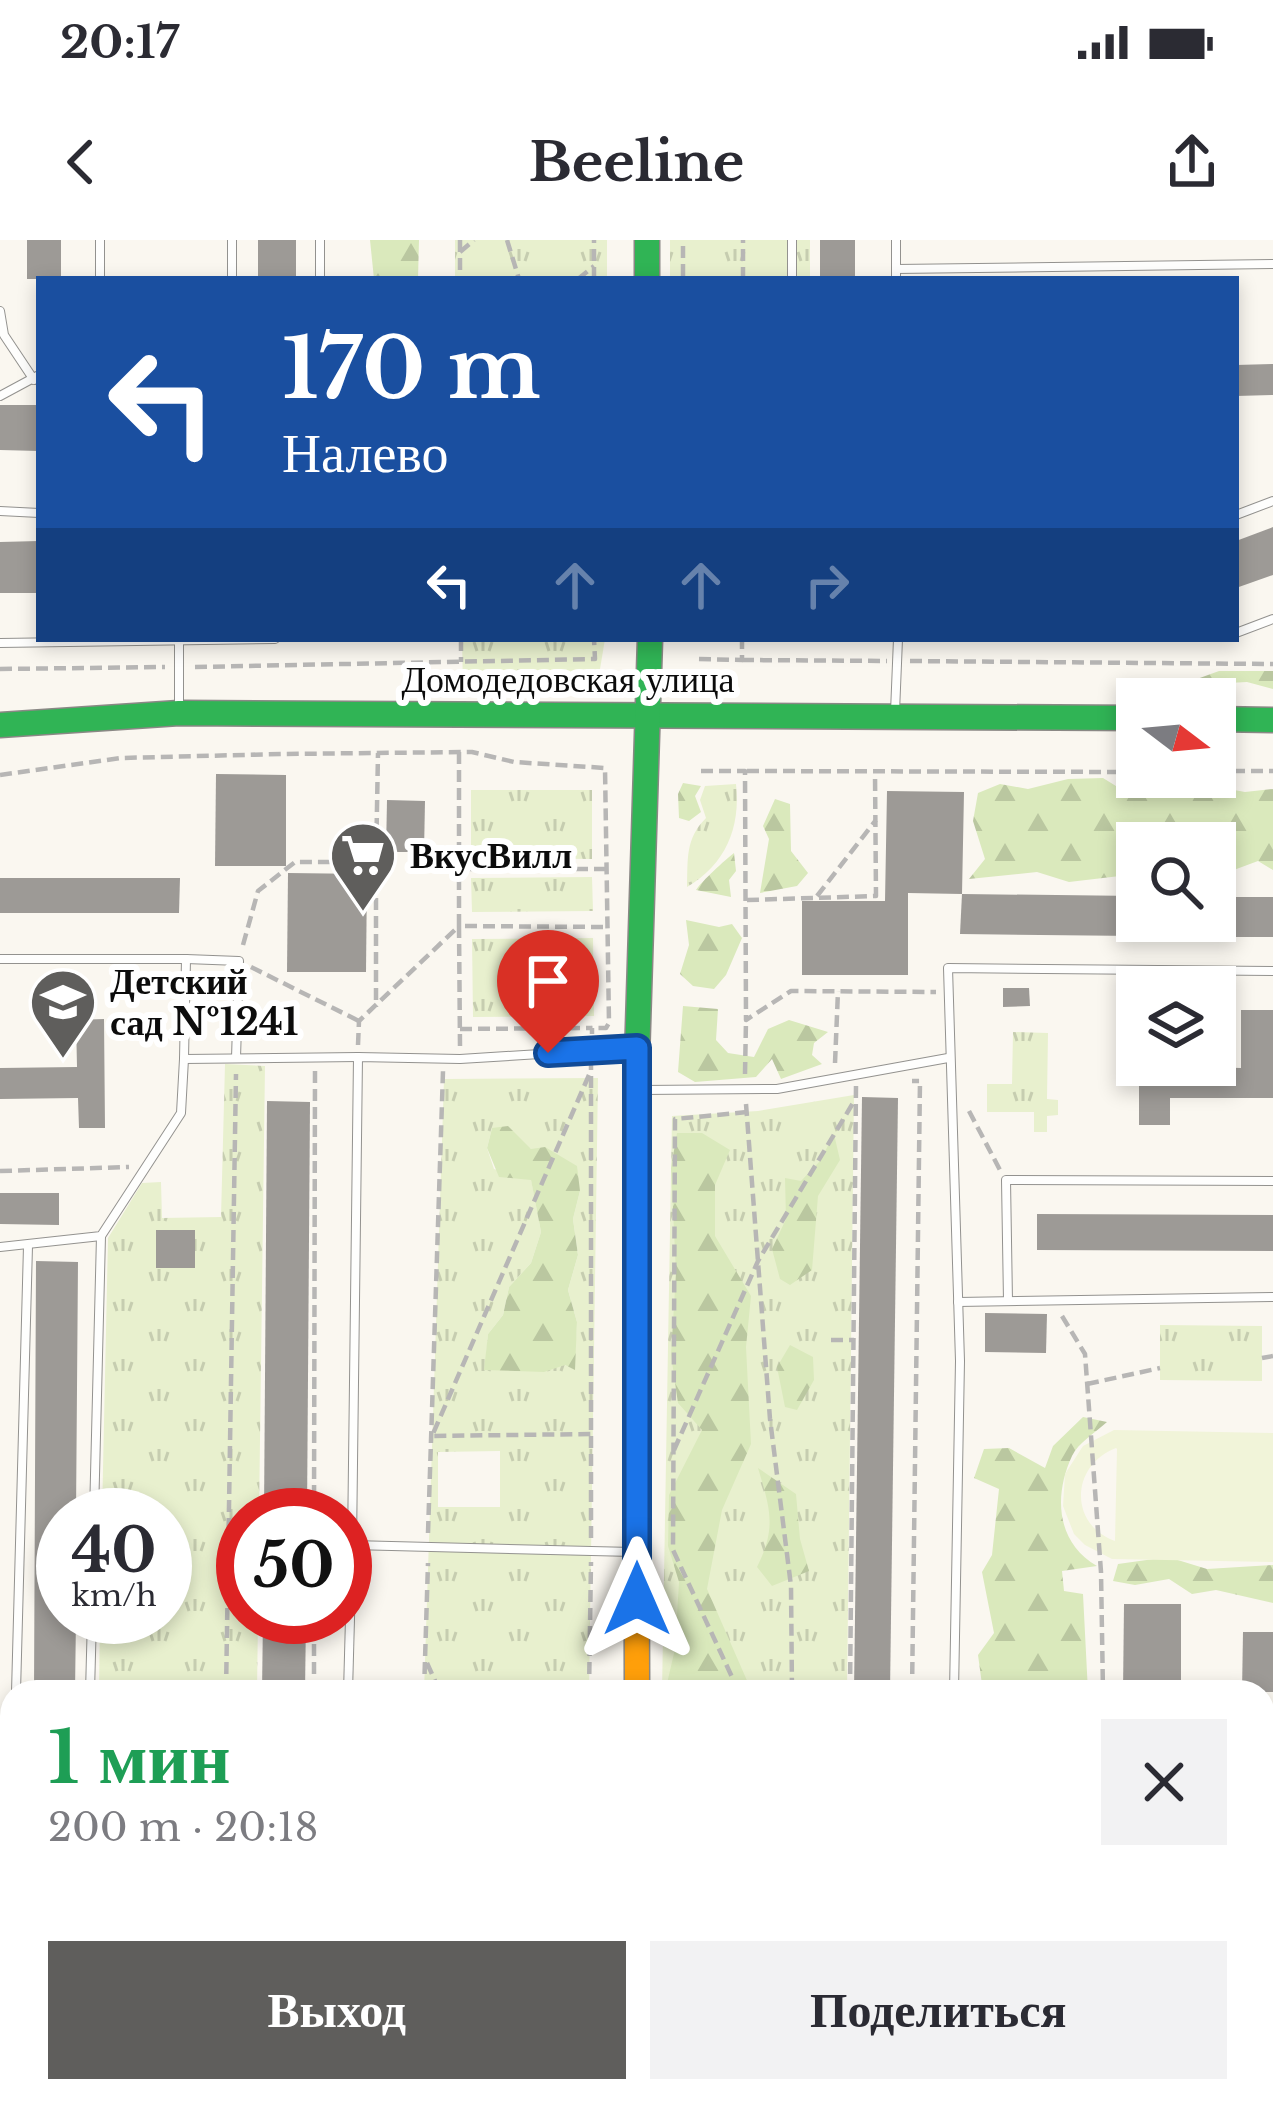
<!DOCTYPE html>
<html lang="ru">
<head>
<meta charset="utf-8">
<style>
  body { margin:0; font-family:"Libre Baskerville",serif; background:#f2f2f3; color:#2b2b33; height:100vh; display:flex; flex-direction:column; font-size:45px; white-space:nowrap }
  * { box-sizing:border-box; margin:0 }
  p { font-size:39px; color:#7c7c81 }
  .icon { flex:none; width:66px; height:66px; fill:none; stroke:currentColor; stroke-width:2; stroke-linecap:round; stroke-linejoin:round }
  .map { position:relative; flex:1; overflow:hidden }
  .details { position:absolute; left:0px; top:1440px; width:1275px; height:423px; display:flex; flex-direction:column; background:#fff; border-radius:36px 36px 0 0; box-shadow:0 6px 18px #0003 }
  .details>* { flex:none }
  .guide { position:absolute; left:36px; top:36px; width:1203px; height:366px; border-radius:0px; box-shadow:0 6px 18px #0003; background:#1a4fa0; color:#fff; overflow:hidden }
  .needle { width:78px; rotate:106deg }
  .controls { position:absolute; left:1116px; top:438px; display:grid; gap:24px }
  .controls a { display:grid; place-items:center; width:120px; height:120px; border-radius:0px; background:#fff; box-shadow:0 6px 18px #0003; font-size:60px }
  .speed { position:absolute; left:36px; top:1248px; display:flex; gap:24px; font-size:60px; font-weight:700; text-align:center }
  .speed>* { display:grid; place-content:center; width:156px; height:156px; border-radius:50%; background:#fff; box-shadow:0 6px 18px #0003; line-height:1 }
  .speed small { font-size:30px; font-weight:400 }
  .speed .limit { border:18px solid #d22; background:#fff; color:#111 }
  .pin { position:absolute; display:grid; place-items:center; width:102px; height:102px; color:#fff; margin:-123px -51px; border-radius:50% 50% 50% 0; rotate:-45deg; box-shadow:0 0 12px #0007 }
  .pin .icon { rotate:45deg }
  .me { position:absolute; width:132px; margin:-66px; rotate:0deg; stroke-linejoin:round; filter:drop-shadow(0 0 9px #0008) }
  .turn { display:flex; align-items:center; gap:42px; height:252px; padding:0 48px; font-size:54px }
  .turn .icon { width:156px; height:156px; stroke-width:2.5 }
  .turn b { display:block; font-size:84px; line-height:102px }
  .lanes { display:flex; align-items:center; height:114px; padding:0 48px; background:#0003; justify-content:center; gap:60px; direction:ltr }
  .lanes .off { opacity:.35 }
  .round { display:grid; place-items:center; flex:none; width:126px; height:126px; border-radius:0px; background:#f2f2f3 }
  .head { display:flex; align-items:center; justify-content:space-between; height:204px; padding:0 48px }
  h1 { font-size:72px; font-weight:700; line-height:90px; color:#1e9e55 }
  .button { display:flex; gap:24px; margin-top:auto; padding:24px 48px }
  .button a { flex:1; height:138px; border-radius:0px; background:#5f5e5c; color:#fff; font-size:48px; font-weight:700; line-height:138px; text-align:center }
  .button a+a { background:#f2f2f3; color:#2b2b33 }
  .status { display:flex; justify-content:space-between; align-items:center; height:84px; padding:0 60px; background:#fff; direction:ltr }
  .status svg { height:33px; fill:currentColor }
  header { display:flex; justify-content:space-between; align-items:center; height:156px; padding:0 48px; background:#fff; font-size:54px; font-weight:700 }
  .map>svg:first-child { display:block }
</style>
</head>
<body>
<div class="status"><b>20:17</b><svg viewBox="0 0 49 12"><path d="M0 12V9h3v3zM5 12V6h3v6zM10 12V3h3v9zM15 12V0h3v12zM26 1h20v11H26zM47 4h2v5h-2z"/></svg></div>
<header><svg class="icon" aria-label="back" viewBox="0 0 24 24"><path d="M15 5l-7 7 7 7"/></svg>Beeline<svg class="icon" aria-label="share" viewBox="0 0 24 24"><path d="M12 15V3M7 8l5-5 5 5M5 13v7h14v-7"/></svg></header>
<div class="map">
<svg width="1273" height="1861" viewBox="0 0 1273 1861">
  <defs>
    <pattern id="grass-tufts" width="24" height="20" patternUnits="userSpaceOnUse" patternTransform="scale(3)"><rect width="24" height="20" fill="#e8f0ce"/><path d="M3 7l-1-3M5 7V3M7 7l1-3M15 17l-1-3M17 17v-4M19 17l1-3" fill="none" stroke="#c6cdb0"/></pattern>
    <pattern id="forest-firs" width="22" height="20" patternUnits="userSpaceOnUse" patternTransform="scale(3)"><rect width="22" height="20" fill="#dae9bc"/><path d="M5 1l3.5 6h-7zM16 11l3.5 6h-7z" fill="#bac7a0"/></pattern>
  </defs>
  <rect width="100%" height="100%" fill="#faf7f0"/>
  <g fill="url(#grass-tufts)" fill-rule="evenodd">
    <rect x="455" y="0" width="152" height="39"/>
    <rect x="670" y="0" width="140" height="39"/>
    <polygon points="462,399 605,399 597,447 463,450"/>
    <path d="M 736,544 C 741,588 725,625 687,647 C 688,619 685,599 706,578 L 700,560 L 705,546 Z"/>
    <polygon points="471,550 592,550 592,619 471,618"/>
    <polygon points="592,637 593,671 472,672 471,638"/>
    <polygon points="593,698 594,776 473,777 472,699"/>
    <polygon points="1013,792 1048,793 1047,859 1058,860 1058,875 1047,876 1047,892 1034,892 1034,872 987,872 987,844 1012,844"/>
    <polygon points="225,824 265,826 259,1275 243,1275 243,1377 258,1377 257,1452 99,1452 100,1377 165,1377 165,1275 102,1275 108,998 142,943 161,942 162,978 221,977"/>
    <path d="M 598,838 L 589,1452 L 424,1452 L 444,839 ZM 492,888 L 531,909 L 580,951 L 573,979 L 578,1015 L 568,1050 L 577,1082 L 574,1129 L 565,1125 L 485,1130 L 488,1094 L 503,1075 L 509,1047 L 531,1023 L 541,992 L 531,939 L 494,929 L 487,908 ZM 500,1211 L 500,1267 L 438,1267 L 438,1212 Z"/>
    <polygon points="854,855 847,1452 662,1452 672,876 758,871"/>
    <polygon points="1160,1085 1262,1086 1262,1141 1160,1140"/>
    <rect x="678" y="1851" width="103" height="10"/>
  </g>
  <g fill="url(#forest-firs)">
    <polygon points="370,0 419,0 418,39 374,39"/>
    <polygon points="1219,431 1273,431 1273,449 1247,442 1209,444 1197,439"/>
    <polygon points="1103,538 1124,551 1191,542 1245,552 1273,549 1273,630 1258,621 1215,637 1215,603 1137,603 1137,634 1069,642 1037,632 969,639 985,619 973,581 978,553 1000,544 1028,549 1068,539"/>
    <polygon points="683,543 701,546 695,556 701,572 689,581 679,578 678,554"/>
    <polygon points="775,559 790,564 791,611 808,633 797,646 760,653 769,599 763,586"/>
    <path d="M 734,613 L 736,631 L 729,640 L 731,657 L 696,650 C 702,641 725,620 734,613 Z"/>
    <polygon points="686,680 719,687 732,684 742,698 726,735 714,749 693,746 680,734 689,705"/>
    <polygon points="683,766 718,769 716,800 728,813 754,817 768,789 789,780 828,792 814,803 812,815 822,824 781,839 772,819 756,837 695,842 678,832"/>
    <polygon points="508,886 531,909 545,907 577,926 580,951 573,979 578,1015 568,1050 577,1082 575,1130 565,1125 544,1132 484,1130 488,1094 503,1075 509,1047 531,1023 541,992 531,940 499,937 487,908 492,888"/>
    <polygon points="677,893 702,893 730,910 715,945 715,996 751,1056 746,1107 751,1204 722,1270 707,1349 752,1452 665,1452 675,1409 679,1342 668,1306 669,1255 702,1190 678,1163 671,1115 676,1033 671,928"/>
    <polygon points="834,894 840,920 818,956 812,1030 790,1045 780,1039 772,1009 786,979 785,938 801,941 820,921"/>
    <polygon points="790,1105 813,1117 814,1140 797,1170 785,1167 777,1127"/>
    <path d="M 1083,1177 L 1107,1182 C 1096,1192 1078,1203 1072,1216 C 1053,1257 1057,1303 1097,1326 L 1062,1331 L 1064,1351 L 1083,1354 L 1088,1452 L 983,1452 L 978,1415 L 994,1393 L 982,1332 L 992,1315 L 999,1249 L 974,1238 L 984,1209 L 1009,1208 L 1045,1228 L 1053,1206 Z"/>
    <path d="M 758,1228 L 796,1254 L 800,1299 L 809,1331 L 772,1346 L 757,1327 C 777,1287 770,1269 758,1228 Z"/>
    <polygon points="1168,1317 1207,1329 1273,1325 1273,1363 1216,1350 1192,1354 1169,1339 1135,1345 1113,1341 1118,1324"/>
    <polygon points="1263,1624 1273,1624 1273,1759 1263,1760"/>
  </g>
  <path fill="#f1f4d9" fill-rule="evenodd" d="M 1114,1190 L 1273,1193 L 1273,1322 L 1112,1319 L 1085,1305 L 1074,1294 L 1063,1266 L 1065,1234 L 1083,1206 ZM 1116,1208 L 1117,1209 L 1115,1301 C 1068,1284 1071,1225 1116,1208 Z"/>
  <g fill="#9d9a96">
    <rect x="27" y="0" width="34" height="39"/>
    <rect x="258" y="0" width="38" height="39"/>
    <rect x="820" y="0" width="35" height="39"/>
    <polygon points="1273,124 1273,155 1236,156 1236,125"/>
    <polygon points="0,165 39,165 39,211 0,210"/>
    <polygon points="1273,287 1273,335 1236,348 1236,301"/>
    <polygon points="39,301 39,353 0,353 0,302"/>
    <polygon points="216,534 286,535 286,626 215,626"/>
    <polygon points="887,551 964,552 962,654 908,653 908,735 802,735 802,661 885,661"/>
    <polygon points="387,560 425,561 424,612 386,612"/>
    <polygon points="288,633 367,634 366,732 287,732"/>
    <polygon points="0,638 180,638 179,673 0,673"/>
    <polygon points="962,654 1137,656 1137,696 960,694"/>
    <rect x="1215" y="657" width="58" height="40"/>
    <polygon points="1003,748 1029,748 1030,766 1003,767"/>
    <polygon points="1241,770 1273,770 1273,858 1170,858 1170,885 1139,885 1139,825 1241,828"/>
    <polygon points="104,779 105,888 79,888 78,858 0,859 0,828 77,827 76,780"/>
    <polygon points="862,857 898,858 890,1452 854,1452"/>
    <polygon points="267,861 310,862 307,1275 264,1275"/>
    <polygon points="0,953 59,953 59,985 0,984"/>
    <polygon points="1037,974 1273,975 1273,1011 1037,1010"/>
    <rect x="156" y="990" width="39" height="38"/>
    <polygon points="36,1021 78,1022 76,1275 63,1275 63,1377 76,1377 75,1452 34,1452"/>
    <polygon points="985,1073 1047,1074 1046,1113 985,1112"/>
    <polygon points="1124,1364 1181,1364 1181,1452 1123,1452"/>
    <polygon points="263,1377 306,1377 305,1452 262,1452"/>
    <polygon points="1243,1392 1273,1392 1273,1452 1242,1452"/>
  </g>
  <g fill="none" stroke-linecap="round" stroke-linejoin="round">
    <g stroke="#93928f" stroke-width="10">
      <g id="lane">
        <polyline points="320,0 320,39"/>
        <polyline points="792,0 792,39"/>
        <polyline points="896,0 896,39"/>
        <polyline points="896,29 1273,24"/>
        <polyline points="100,39 100,0"/>
        <polyline points="232,39 232,0"/>
        <polyline points="0,71 4,95 34,140"/>
        <polyline points="0,156 39,135"/>
        <polyline points="0,271 39,273"/>
        <polyline points="1236,275 1273,261"/>
        <polyline points="1236,393 1273,379"/>
        <polyline points="179,400 179,469"/>
        <polyline points="0,403 275,399"/>
        <polyline points="895,472 898,399"/>
        <polyline points="0,719 186,719 184,819 358,817"/>
        <polyline points="186,719 239,721 236,818"/>
        <polyline points="641,850 777,849 948,818"/>
        <polyline points="0,1007 101,996 181,873 184,819"/>
        <polyline points="1008,1061 1006,940 1273,941"/>
        <polyline points="958,1062 1273,1057"/>
        <polyline points="94,1275 101,996"/>
        <polyline points="633,1312 352,1305 358,817 460,819 636,808"/>
        <polyline points="16,1452 28,1006"/>
        <polyline points="90,1452 92,1377"/>
        <polyline points="348,1452 352,1305"/>
        <polyline points="954,1452 960,1121 948,728 1273,731"/>
        <polyline points="0,1529 12,1529"/>
        <polyline points="0,1604 12,1604"/>
        <polyline points="1263,1786 1273,1785"/>
        <polyline points="0,1792 12,1794"/>
        <polyline points="850,1851 851,1861"/>
        <polyline points="335,1861 336,1851"/>
      </g>
    </g>
    <g stroke="#8a8885" stroke-width="27">
      <g id="fast">
        <polyline points="647,0 647,39"/>
        <polyline points="1215,479 1273,480"/>
        <polyline points="0,485 179,473 1137,478"/>
        <polyline points="636,1079 636,850 650,399"/>
        <polyline points="637,1851 637,1861"/>
      </g>
    </g>
    <g stroke="#8a8885" stroke-width="27">
      <polyline id="slow" points="636,1079 637,1452"/>
    </g>
    <g stroke="#b7b6b5" stroke-width="4.5" stroke-dasharray="12 6" stroke-linecap="butt">
      <polyline points="460,0 460,39"/>
      <polyline points="507,0 519,39"/>
      <polyline points="460,12 474,0"/>
      <polyline points="683,36 683,0"/>
      <polyline points="578,39 594,26"/>
      <polyline points="594,39 594,0"/>
      <polyline points="743,39 743,0"/>
      <polyline points="461,399 461,422"/>
      <polyline points="699,419 742,420 742,399"/>
      <polyline points="742,420 887,421"/>
      <polyline points="910,421 1273,424"/>
      <polyline points="195,427 595,419 594,399"/>
      <polyline points="0,429 165,427"/>
      <polyline points="701,531 745,531 746,780 791,751 936,752"/>
      <polyline points="747,531 1137,532"/>
      <polyline points="1215,531 1273,531"/>
      <polyline points="0,535 121,518 281,514 472,512 514,522 605,528 609,783 606,788 592,788 592,794"/>
      <polyline points="376,622 376,767"/>
      <polyline points="468,629 608,629"/>
      <polyline points="817,656 876,580"/>
      <polyline points="747,660 876,656 875,533"/>
      <polyline points="243,705 258,651 295,622 376,622 378,513"/>
      <polyline points="251,727 359,781"/>
      <polyline points="460,789 592,788"/>
      <polyline points="358,805 359,781 459,686 459,512"/>
      <polyline points="460,806 459,686 609,687"/>
      <polyline points="835,823 838,751"/>
      <polyline points="745,834 746,780"/>
      <polyline points="589,835 432,1196 591,1194"/>
      <polyline points="746,864 770,1179 791,1346 792,1452"/>
      <polyline points="969,871 1000,930"/>
      <polyline points="0,931 129,927"/>
      <polyline points="1062,1076 1085,1114 1101,1332 1103,1452"/>
      <polyline points="831,1100 854,1100"/>
      <polyline points="1262,1118 1273,1116"/>
      <polyline points="1087,1144 1160,1128"/>
      <polyline points="674,1210 758,1021 853,863"/>
      <polyline points="314,1275 315,831"/>
      <polyline points="428,1293 443,831"/>
      <polyline points="591,1298 591,824"/>
      <polyline points="427,1423 440,1452"/>
      <polyline points="226,1452 236,834"/>
      <polyline points="314,1452 314,1377"/>
      <polyline points="424,1452 428,1323"/>
      <polyline points="589,1452 591,1322"/>
      <polyline points="739,1452 673,1310 675,879 747,872"/>
      <polyline points="850,1452 856,846"/>
      <polyline points="912,1452 920,841 912,841"/>
      <polyline points="1263,1725 1273,1712"/>
      <polyline points="151,1856 152,1851"/>
      <polyline points="217,1861 219,1851"/>
      <polyline points="283,1861 285,1851"/>
      <polyline points="413,1861 414,1851"/>
      <polyline points="580,1861 580,1851"/>
      <polyline points="796,1861 796,1851"/>
    </g>
    <use href="#lane" stroke="#fefefd" stroke-width="8"/>
    <use href="#fast" stroke="#30b455" stroke-width="24"/>
    <use href="#slow" stroke="#ff9f0a" stroke-width="24"/>
  </g>
  <g fill="none" stroke-linecap="round" stroke-linejoin="round">
    <g stroke="#114b97" stroke-width="30">
      <polyline id="route" points="548,813 637,808 637,1359"/>
    </g>
    <use href="#route" stroke="#1a73e8" stroke-width="21"/>
  </g>
  <defs>
    <g id="supermarket-pin" transform="scale(3.45)"><path d="M0 17L-7.5 6A9.5 9.5 0 1 1 7.5 6Z" fill="#5f5e5c" stroke="#fff"/><path d="M-6-5.5h2.5l.6 2H6L4.5 2H-2.5L-4.4-4H-6ZM-1.5 3.2a1.3 1.3 0 1 0 .1 0ZM3 3.2a1.3 1.3 0 1 0 .1 0Z" fill="#fff"/></g>
    <g id="school-pin" transform="scale(3.45)"><path d="M0 17L-7.5 6A9.5 9.5 0 1 1 7.5 6Z" fill="#5f5e5c" stroke="#fff"/><path d="M0-5L7-2L0 1L-7-2ZM-4 1L0 2.5L4 1V4Q0 6-4 4Z" fill="#fff"/></g>
  </defs>
  <g fill-rule="evenodd">
    <use href="#supermarket-pin" x="363" y="615"/>
    <use href="#school-pin" x="63" y="762"/>
  </g>
  <g text-anchor="middle" dominant-baseline="central" stroke-width="12" stroke-linejoin="round" paint-order="stroke">
    <g font-size="36" fill="#0c0c0c" stroke="#fff">
      <text x="568" y="439">Домодедовская улица</text>
    </g>
    <g font-size="36" font-weight="bold" fill="#0c0c0c" stroke="#fff" text-anchor="start">
      <text x="410" y="615">ВкусВилл</text>
      <text x="110" y="741">Детский<tspan x="110" dy="41">сад №1241</tspan></text>
    </g>
  </g>
</svg>
<div class="controls">
<a><svg class="needle" viewBox="-14 -14 28 28"><path d="M0-13l5 13h-10z" fill="#e53935"/><path d="M0 13l5-13h-10z" fill="#7c7c81"/></svg></a>
<a><svg class="icon" aria-label="search" viewBox="0 0 24 24"><circle cx="10" cy="10" r="6"/><path d="M15 15l6 6"/></svg></a>
<a><svg class="icon" aria-label="layers" viewBox="0 0 24 24"><path d="M12 4l9 5-9 5-9-5zM3 14l9 5 9-5"/></svg></a>
</div>
<div class="speed"><div>40<small>km/h</small></div><div class="limit">50</div></div>
<div class="pin" style="left:548px;top:813px;background:#d93025"><svg class="icon" aria-label="arrive" viewBox="0 0 24 24"><path d="M6 21V4h12l-3 4 3 4H6"/></svg></div>
<svg class="me" style="left:637px;top:1359px" viewBox="-20 -20 40 40"><path d="M0-17L14 15 0 8-14 15z" fill="#1a73e8" stroke="#fff" stroke-width="4"/></svg>
<div class="guide">
<div class="turn"><svg class="icon" aria-label="left" viewBox="0 0 24 24"><path d="M17 20v-9H6M10 6l-5 5 5 5"/></svg><div><b>170 m</b>Налево</div></div>
<div class="lanes"><svg class="icon" aria-label="left" viewBox="0 0 24 24"><path d="M17 20v-9H6M10 6l-5 5 5 5"/></svg><svg class="icon off" aria-label="ahead" viewBox="0 0 24 24"><path d="M12 20V5M6 11l6-6 6 6"/></svg><svg class="icon off" aria-label="ahead" viewBox="0 0 24 24"><path d="M12 20V5M6 11l6-6 6 6"/></svg><svg class="icon off" aria-label="right" viewBox="0 0 24 24"><path d="M7 20v-9h11M14 6l5 5-5 5"/></svg></div>
</div>
<section class="details">
<div class="head"><div><h1>1 мин</h1><p>200 m · 20:18</p></div><a class="round"><svg class="icon" aria-label="close" viewBox="0 0 24 24"><path d="M6 6l12 12M18 6L6 18"/></svg></a></div>
<div class="button"><a>Выход</a><a>Поделиться</a></div>
</section>
</div>
</body>
</html>
